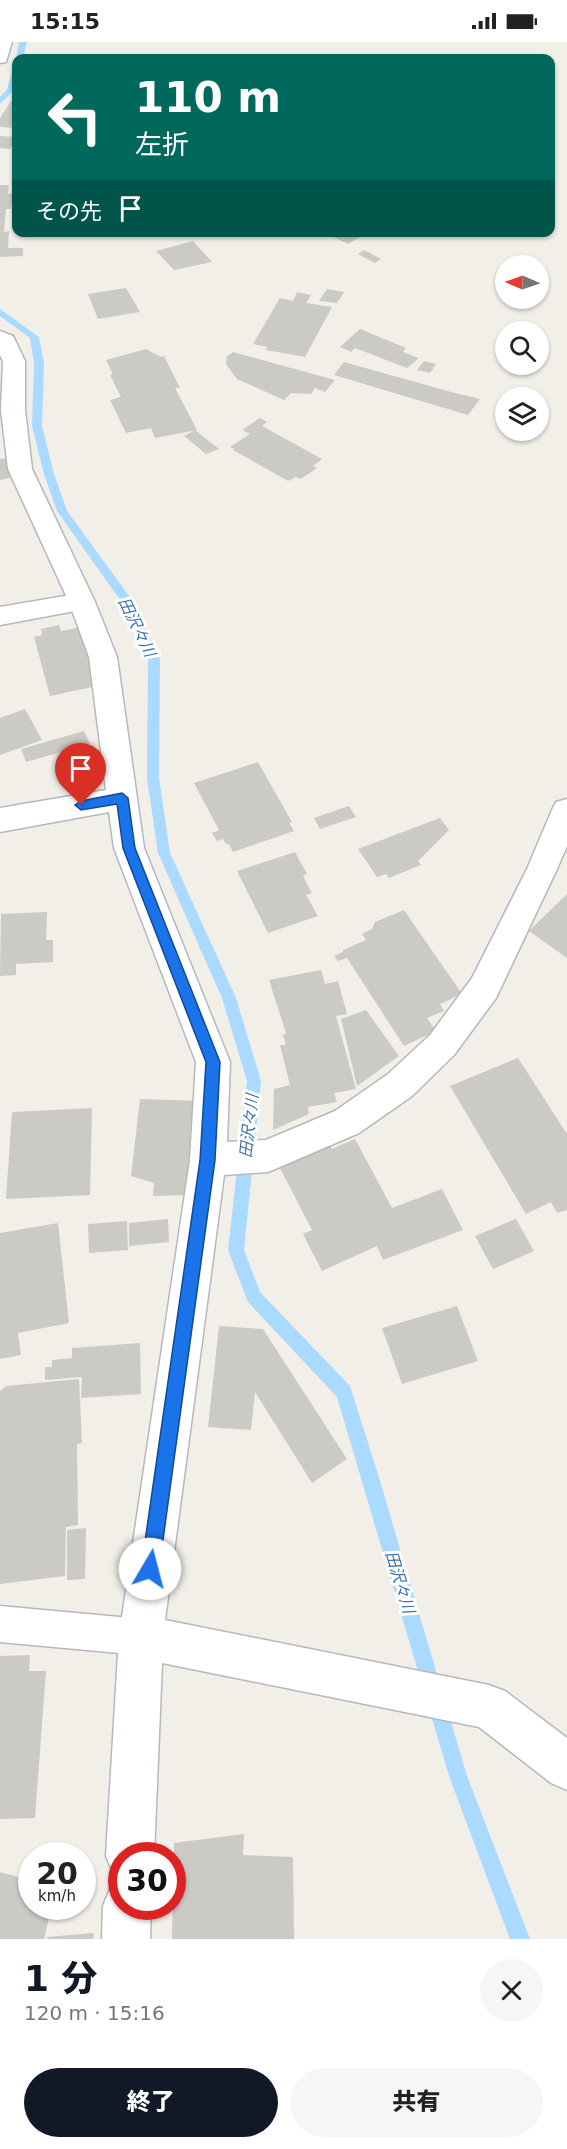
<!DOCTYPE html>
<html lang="ja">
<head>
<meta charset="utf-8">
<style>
  body { margin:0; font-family:"DejaVu Sans","Noto Sans JP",sans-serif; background:#f6f6f6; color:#222; height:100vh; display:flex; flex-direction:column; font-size:22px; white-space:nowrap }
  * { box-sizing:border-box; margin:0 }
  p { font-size:20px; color:#767676 }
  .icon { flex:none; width:33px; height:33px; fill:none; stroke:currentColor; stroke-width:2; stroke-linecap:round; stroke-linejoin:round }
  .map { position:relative; height:1897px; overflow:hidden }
  .sheet { display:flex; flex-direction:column; background:#fff; flex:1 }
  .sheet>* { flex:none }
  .top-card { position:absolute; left:12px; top:12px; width:543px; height:183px; border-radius:12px; box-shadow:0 2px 4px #0004; background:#00695c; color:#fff; overflow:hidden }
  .needle { width:39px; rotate:272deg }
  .tools { position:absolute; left:495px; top:213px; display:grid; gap:12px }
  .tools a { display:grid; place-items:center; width:54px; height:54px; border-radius:50%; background:#fff; box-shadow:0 2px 4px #0004; font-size:30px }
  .speed { position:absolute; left:18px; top:1800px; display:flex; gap:12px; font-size:30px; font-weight:700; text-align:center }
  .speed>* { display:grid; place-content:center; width:78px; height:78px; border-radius:50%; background:#fff; box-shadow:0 2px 4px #0004; line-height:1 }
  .speed small { font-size:15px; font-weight:400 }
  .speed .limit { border:9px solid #d22; background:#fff; color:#111 }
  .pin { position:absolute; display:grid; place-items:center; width:51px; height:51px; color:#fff; margin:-62px -26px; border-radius:50% 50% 50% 0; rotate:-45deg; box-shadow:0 0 6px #0007 }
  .pin .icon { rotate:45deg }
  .me { position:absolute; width:66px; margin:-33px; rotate:8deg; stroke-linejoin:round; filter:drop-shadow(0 0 4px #0008) }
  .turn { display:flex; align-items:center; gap:21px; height:126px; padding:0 24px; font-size:27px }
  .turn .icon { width:78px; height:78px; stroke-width:2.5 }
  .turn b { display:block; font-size:42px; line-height:51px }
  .then { display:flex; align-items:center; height:57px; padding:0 24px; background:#0003; gap:12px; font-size:22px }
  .round { display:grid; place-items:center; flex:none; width:63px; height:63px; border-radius:32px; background:#f6f6f6 }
  .summary { display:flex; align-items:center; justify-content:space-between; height:102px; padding:0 24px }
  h1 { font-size:36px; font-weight:800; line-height:45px; color:#111827 }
  .primary-button { display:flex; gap:12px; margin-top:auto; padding:12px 24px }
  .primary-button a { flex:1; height:69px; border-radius:36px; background:#111827; color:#fff; font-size:24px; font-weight:800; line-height:69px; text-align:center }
  .primary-button a+a { background:#f6f6f6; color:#222 }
  .status { display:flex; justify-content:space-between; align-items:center; height:42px; padding:0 30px; background:#fff; direction:ltr }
  .status svg { height:16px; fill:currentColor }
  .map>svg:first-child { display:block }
</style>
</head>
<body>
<div class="status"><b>15:15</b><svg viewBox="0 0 49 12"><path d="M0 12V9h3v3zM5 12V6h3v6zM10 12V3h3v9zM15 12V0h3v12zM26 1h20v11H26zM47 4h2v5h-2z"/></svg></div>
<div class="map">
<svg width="567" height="1897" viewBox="0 0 567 1897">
  <rect width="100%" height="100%" fill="#f1efe8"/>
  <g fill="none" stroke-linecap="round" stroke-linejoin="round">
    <g fill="#aadaff" fill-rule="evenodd">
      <polygon points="19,0 27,0 23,16 16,16"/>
      <polygon points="13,27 16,27 15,47 0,62 0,55 7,47"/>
      <polygon points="0,267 39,295 44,322 42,384 54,432 67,469 132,558 160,617 159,736 170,811 236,956 261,1039 244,1208 260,1250 350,1344 380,1439 467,1734 530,1897 510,1897 449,1734 337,1355 248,1260 228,1208 247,1039 222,956 158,811 147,736 148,617 123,562 57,469 44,432 32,384 34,322 30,296 0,274"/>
    </g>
  </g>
  <g fill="#cccac5">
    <polygon points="11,59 16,60 16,86 0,85 0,76"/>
    <polygon points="0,94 16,95 10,107 0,106"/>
    <polygon points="0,143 9,143 8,152 13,151 11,167 6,167 4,190 9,189 8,206 23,206 23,214 0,215"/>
    <polygon points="323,190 357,190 364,193 348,202"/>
    <polygon points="193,199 212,220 174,228 156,209"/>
    <polygon points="364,208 381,217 375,221 358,212"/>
    <polygon points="126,246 140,270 98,277 88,252"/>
    <polygon points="327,247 344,250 337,261 319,259"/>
    <polygon points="297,250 311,253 306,261 332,265 305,315 266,308 267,305 253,302 280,256 293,259"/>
    <polygon points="360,287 406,306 403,310 419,316 407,326 355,306 351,310 340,305"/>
    <polygon points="146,307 161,315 164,314 180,346 175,346 197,388 155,396 151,386 126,391 110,358 121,355 110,333 113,332 106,318"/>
    <polygon points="233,310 335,338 325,350 315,346 311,352 291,351 284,358 237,337 226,322 227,314"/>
    <polygon points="424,319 436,322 430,331 417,328"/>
    <polygon points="344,320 455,351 480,357 468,373 334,333"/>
    <polygon points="260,376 267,380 262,384 322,417 313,424 317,426 301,437 296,435 288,439 233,408 235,407 230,405 250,392 242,388"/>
    <polygon points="195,388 219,407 206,412 184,394"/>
    <polygon points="6,416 10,436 0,438 0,417"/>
    <polygon points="59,583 61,589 82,585 97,644 50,654 34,595 42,593 41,587"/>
    <polygon points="25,667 42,698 0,713 0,676"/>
    <polygon points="84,689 90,702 26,720 21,707"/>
    <polygon points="258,720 292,780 289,781 294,789 233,810 229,802 226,802 223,797 217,799 212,791 219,788 194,741"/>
    <polygon points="349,764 356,775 320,787 314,776"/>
    <polygon points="440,776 449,788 418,819 421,823 389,836 386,832 377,835 358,807"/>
    <polygon points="295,810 307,832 303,834 312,851 306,853 318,874 268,891 237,829"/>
    <polygon points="567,852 567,916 529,889"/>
    <polygon points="404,868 462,952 440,962 444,969 427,976 436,989 404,1004 347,916 338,919 334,914 343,910 343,908 366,898 362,892 372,887 375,880"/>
    <polygon points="47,870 46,898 53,898 53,920 16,922 16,933 0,934 1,872"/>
    <polygon points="321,928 325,942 338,939 347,972 336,974 356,1047 334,1051 337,1060 308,1065 309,1072 273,1088 274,1047 290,1043 280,1003 286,1003 283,993 286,991 269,938"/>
    <polygon points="366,968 399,1014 357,1044 341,977"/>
    <polygon points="518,1016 567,1092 567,1168 557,1171 551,1160 526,1172 450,1044"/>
    <polygon points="140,1057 201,1059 188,1153 153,1154 154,1141 131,1134"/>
    <polygon points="92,1066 90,1153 6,1157 12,1070"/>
    <polygon points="355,1097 392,1166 442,1147 463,1188 383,1218 377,1204 322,1229 303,1192 312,1188 280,1126 302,1116 300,1113 328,1101 332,1107"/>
    <polygon points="168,1177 169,1200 129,1204 129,1181"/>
    <polygon points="516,1177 534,1209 493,1227 475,1194"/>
    <polygon points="127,1179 128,1208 89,1211 88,1182"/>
    <polygon points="58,1181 69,1281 18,1291 21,1313 0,1317 0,1191"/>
    <polygon points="457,1264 478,1319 402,1342 382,1286"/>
    <polygon points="219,1284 263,1287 347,1417 312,1441 255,1350 251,1388 208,1385"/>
    <polygon points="140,1301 141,1352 81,1356 82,1335 45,1338 45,1325 52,1325 52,1318 72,1316 72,1306"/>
    <polygon points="79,1337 82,1401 77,1402 78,1483 66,1485 65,1534 0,1542 0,1349 6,1344"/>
    <polygon points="86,1486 85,1537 67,1538 67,1488"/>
    <polygon points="30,1613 29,1629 46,1629 35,1776 0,1777 0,1614"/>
    <polygon points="244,1792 243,1813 293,1815 294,1897 172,1897 174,1801"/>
    <polygon points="0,1830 32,1839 32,1864 52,1864 44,1897 0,1897"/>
    <polygon points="94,1891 93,1897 47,1897 47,1895"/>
  </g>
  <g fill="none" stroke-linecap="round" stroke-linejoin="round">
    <g stroke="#b5b8bc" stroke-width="3">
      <polygon id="service" points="0,1564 141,1577 154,1582 159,1595 154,1608 141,1613 0,1600"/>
    </g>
    <g stroke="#b5b8bc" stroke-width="3">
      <g id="minor">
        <polygon points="0,0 12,0 6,20 0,21"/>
        <polygon points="0,289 13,294 25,319 25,368 32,427 95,560 117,615 144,806 230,1020 227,1100 266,1098 335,1069 388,1032 430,993 472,936 527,827 552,768 556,760 567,757 567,804 557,827 496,956 454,1013 412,1054 359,1091 268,1130 224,1133 165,1578 489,1643 505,1649 567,1696 567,1748 551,1741 479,1685 162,1621 154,1814 122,1814 122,1834 113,1831 106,1814 119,1595 190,1118 196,1020 114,806 109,770 0,790 0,766 106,748 89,615 69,560 8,427 1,368 3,319 0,313"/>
        <polygon points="122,1842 122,1864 151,1864 150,1897 102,1897 103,1864 110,1847"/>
      </g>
    </g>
    <g stroke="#b5b8bc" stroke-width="3">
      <polygon id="tertiary" points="82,551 91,554 95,560 91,566 0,583 0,565"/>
    </g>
    <use href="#service" fill="#fff" fill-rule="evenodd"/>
    <use href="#minor" fill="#fff" fill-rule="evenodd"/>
    <use href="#tertiary" fill="#fff" fill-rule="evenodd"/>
  </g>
  <polygon fill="#1a73e8" stroke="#114b97" stroke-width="1.5" points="122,751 128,756 135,806 220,1020 215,1118 159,1527 157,1533 150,1536 144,1533 141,1527 200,1118 206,1020 123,806 117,762 81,768 75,763 81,759"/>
  <g text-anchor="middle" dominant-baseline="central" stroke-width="6" stroke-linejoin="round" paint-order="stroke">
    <g font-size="16" font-style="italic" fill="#4174aa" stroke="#fff">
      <text transform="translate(137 585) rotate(64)">田沢々川</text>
      <text transform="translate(249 1084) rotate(-84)">田沢々川</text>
      <text transform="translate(400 1540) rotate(73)">田沢々川</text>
    </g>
  </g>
</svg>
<div class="tools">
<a><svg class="needle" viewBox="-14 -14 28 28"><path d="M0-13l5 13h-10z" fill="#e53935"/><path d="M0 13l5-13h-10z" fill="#767676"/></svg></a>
<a><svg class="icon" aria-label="search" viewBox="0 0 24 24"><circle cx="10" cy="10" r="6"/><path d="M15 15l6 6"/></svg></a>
<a><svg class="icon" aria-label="layers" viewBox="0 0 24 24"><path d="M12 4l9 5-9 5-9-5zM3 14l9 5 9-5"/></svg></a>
</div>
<div class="speed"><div>20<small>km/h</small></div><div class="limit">30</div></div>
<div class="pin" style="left:81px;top:763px;background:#d93025"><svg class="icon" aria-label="arrive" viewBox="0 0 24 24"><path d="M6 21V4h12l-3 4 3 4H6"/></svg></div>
<svg class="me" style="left:150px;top:1527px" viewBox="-20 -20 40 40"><circle r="19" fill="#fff"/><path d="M0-13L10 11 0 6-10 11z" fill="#1a73e8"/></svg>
<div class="top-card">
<div class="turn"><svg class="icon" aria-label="left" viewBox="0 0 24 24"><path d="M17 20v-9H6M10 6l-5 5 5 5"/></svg><div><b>110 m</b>左折</div></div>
<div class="then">その先<svg class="icon" aria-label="arrive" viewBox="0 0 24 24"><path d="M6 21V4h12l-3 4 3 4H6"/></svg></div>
</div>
</div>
<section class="sheet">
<div class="summary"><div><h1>1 分</h1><p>120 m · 15:16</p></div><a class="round"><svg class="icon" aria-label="close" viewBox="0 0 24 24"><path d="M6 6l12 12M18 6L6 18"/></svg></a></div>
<div class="primary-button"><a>終了</a><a>共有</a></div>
</section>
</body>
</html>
